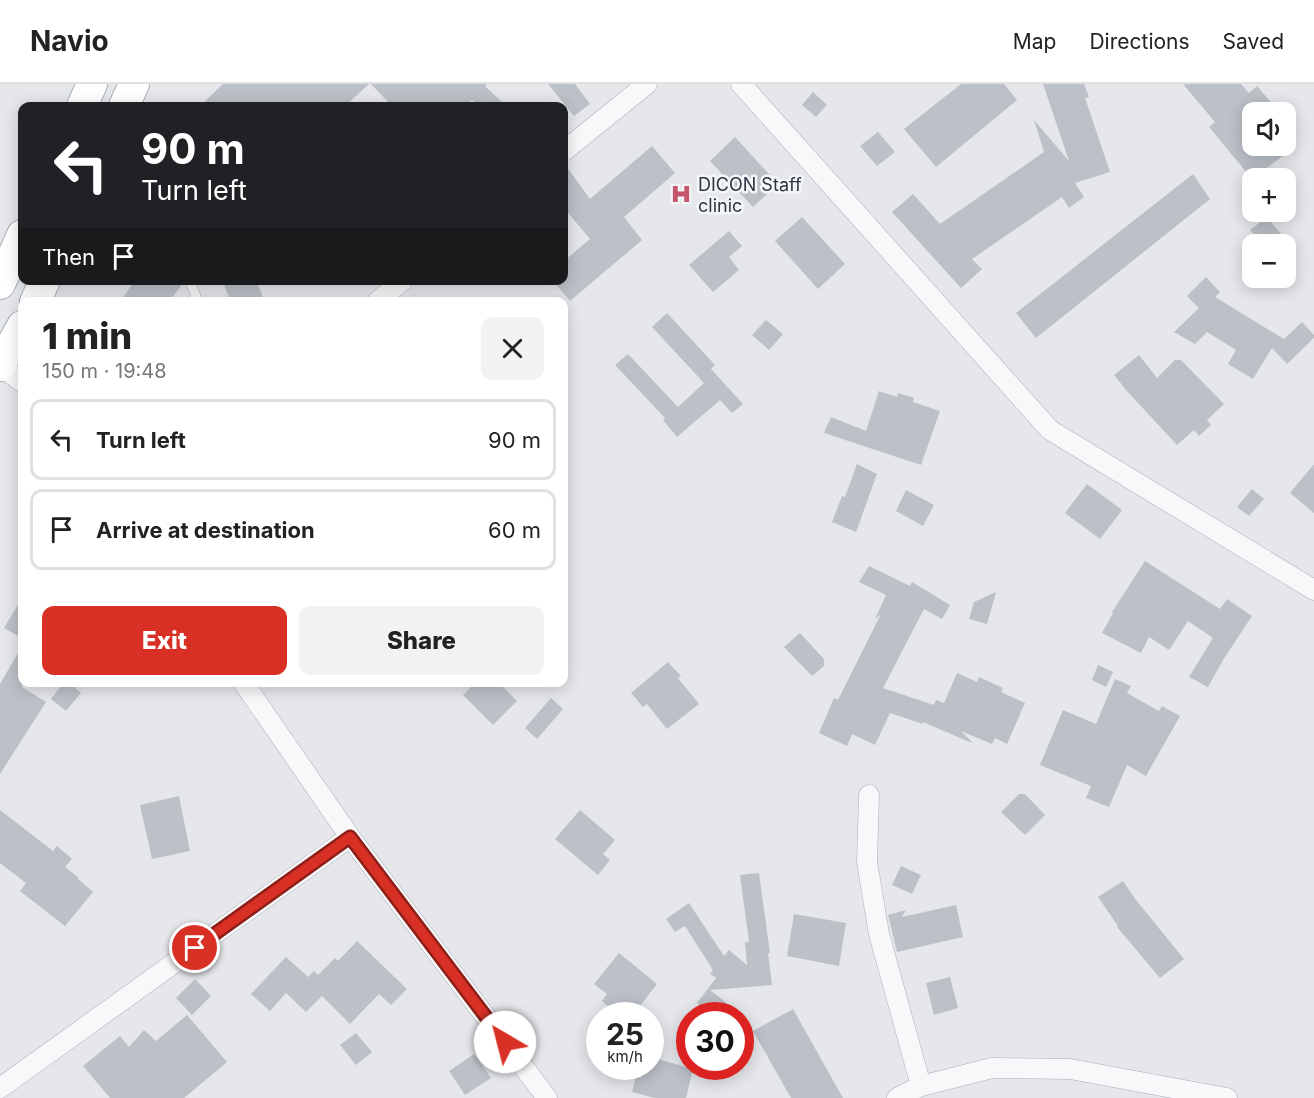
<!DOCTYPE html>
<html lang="en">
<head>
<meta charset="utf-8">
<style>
  body { margin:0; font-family:Inter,sans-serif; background:#f2f2f2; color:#222; height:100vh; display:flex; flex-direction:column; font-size:22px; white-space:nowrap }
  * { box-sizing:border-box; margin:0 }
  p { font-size:20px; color:#767676 }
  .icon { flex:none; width:33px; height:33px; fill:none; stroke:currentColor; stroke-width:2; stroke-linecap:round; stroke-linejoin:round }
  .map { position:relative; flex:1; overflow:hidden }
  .side { position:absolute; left:18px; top:213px; width:550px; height:390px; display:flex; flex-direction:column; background:#fff; border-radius:12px; box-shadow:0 3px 15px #0003 }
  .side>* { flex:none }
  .top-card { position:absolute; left:18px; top:18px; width:550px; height:183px; border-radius:12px; box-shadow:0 3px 15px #0003; background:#202124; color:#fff; overflow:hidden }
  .tools { position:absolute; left:1242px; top:18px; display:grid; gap:12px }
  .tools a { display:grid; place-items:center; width:54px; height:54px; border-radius:12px; background:#fff; box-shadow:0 3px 15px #0003; font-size:30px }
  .speed { position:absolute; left:586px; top:918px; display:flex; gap:12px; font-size:30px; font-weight:700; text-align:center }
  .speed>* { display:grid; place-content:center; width:78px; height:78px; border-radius:50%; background:#fff; box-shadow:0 3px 15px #0003; line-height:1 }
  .speed small { font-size:15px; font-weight:400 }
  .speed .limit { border:9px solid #d22; background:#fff; color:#111 }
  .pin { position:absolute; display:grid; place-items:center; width:51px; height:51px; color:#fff; margin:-26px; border:3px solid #fff; border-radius:50%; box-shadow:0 2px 6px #0007 }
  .me { position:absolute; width:66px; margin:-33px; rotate:323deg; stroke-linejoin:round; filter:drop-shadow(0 0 4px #0008) }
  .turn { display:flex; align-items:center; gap:21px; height:126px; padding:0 24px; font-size:27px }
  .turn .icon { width:78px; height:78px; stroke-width:2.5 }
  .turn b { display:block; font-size:42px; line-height:51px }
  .then { display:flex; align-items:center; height:57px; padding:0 24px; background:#0003; gap:12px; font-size:22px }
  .round { display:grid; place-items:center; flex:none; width:63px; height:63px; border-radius:12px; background:#f2f2f2 }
  .summary { display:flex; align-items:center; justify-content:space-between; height:102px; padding:0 24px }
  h1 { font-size:36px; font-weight:800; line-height:45px }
  .cta { display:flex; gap:12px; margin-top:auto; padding:12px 24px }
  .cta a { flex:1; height:69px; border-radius:12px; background:#d93025; color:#fff; font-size:24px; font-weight:800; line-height:69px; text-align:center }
  .cta a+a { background:#f2f2f2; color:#222 }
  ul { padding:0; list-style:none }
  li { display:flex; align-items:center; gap:18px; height:81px; margin:0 12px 9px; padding:0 12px; border:3px solid #e0e0e0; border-radius:12px }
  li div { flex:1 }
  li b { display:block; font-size:22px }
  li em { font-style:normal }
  header { display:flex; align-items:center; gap:36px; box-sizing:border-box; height:84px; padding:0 30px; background:#fff; border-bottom:2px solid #e0e0e0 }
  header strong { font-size:28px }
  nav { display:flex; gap:33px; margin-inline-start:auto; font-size:21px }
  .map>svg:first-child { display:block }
</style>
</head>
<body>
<header>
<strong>Navio</strong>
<nav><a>Map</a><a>Directions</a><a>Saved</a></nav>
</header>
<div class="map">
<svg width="1314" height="1014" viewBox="0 0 1314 1014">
  <rect width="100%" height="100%" fill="#e5e7eb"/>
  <g fill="#bcc1c8">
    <polygon points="223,0 369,0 345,22 200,22"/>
    <polygon points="371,0 487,0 485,2 506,22 479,22 472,16 465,22 392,22"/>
    <polygon points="548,0 575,0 590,20 574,32"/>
    <polygon points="961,0 1004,0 1017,16 936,83 904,45"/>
    <polygon points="1043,0 1084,0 1089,13 1085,14 1110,88 1075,99 1084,113 1069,124 1062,113 972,175 982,185 961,204 892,128 913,110 940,140 1044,68 1034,36 1069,77"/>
    <polygon points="1183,0 1241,0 1249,9 1257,2 1279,28 1252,28 1252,62 1296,62 1252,95 1209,43 1215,38"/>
    <polygon points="813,8 827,21 816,33 802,21"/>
    <polygon points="878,48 895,68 877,82 860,62"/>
    <polygon points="735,53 778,100 753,123 710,77"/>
    <polygon points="652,62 675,89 624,133 642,156 570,217 552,196 564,196 564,177 590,155 564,124 564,79 590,115"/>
    <polygon points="1193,90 1210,115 1036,254 1016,229"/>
    <polygon points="802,133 845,180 818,205 775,157"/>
    <polygon points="1267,133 1281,150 1268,160 1261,160 1250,146"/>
    <polygon points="729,147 742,162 729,173 739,186 713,208 689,181"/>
    <polygon points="1206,193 1220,208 1215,213 1284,255 1302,238 1314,251 1314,254 1287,280 1272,264 1253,295 1228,280 1236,266 1207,248 1195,260 1174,248 1199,224 1187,212"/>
    <polygon points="135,196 182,196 183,199 169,218 120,218"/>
    <polygon points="222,196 256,196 265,218 231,218"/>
    <polygon points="667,229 715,281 711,285 743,320 732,329 720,316 677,353 663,336 665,334 615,281 628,270 678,323 704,299 652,243"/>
    <polygon points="766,236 783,250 769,266 752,251"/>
    <polygon points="1139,271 1157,294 1175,276 1181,276 1224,320 1207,336 1211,341 1199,352 1194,346 1177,361 1127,307 1114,291"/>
    <polygon points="879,307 897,313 898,309 914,314 913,318 940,327 921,381 824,349 831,333 866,347"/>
    <polygon points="857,380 877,390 856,448 832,438 842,412 845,413"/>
    <polygon points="1314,380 1314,429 1290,409"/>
    <polygon points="1087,400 1122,426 1100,455 1065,429"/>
    <polygon points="1252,405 1264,415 1249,432 1237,423"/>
    <polygon points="906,406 934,421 923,442 896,427"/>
    <polygon points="1145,477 1220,525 1227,515 1252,532 1223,576 1208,603 1189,593 1213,554 1188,537 1169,566 1149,553 1141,569 1102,549 1113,529 1112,528"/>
    <polygon points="869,482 910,502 912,498 950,521 942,535 924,525 883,604 934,621 936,616 944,619 957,589 977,598 979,593 1003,604 1001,608 1025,619 1007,660 995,654 992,660 961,647 972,658 972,659 923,638 923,640 890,629 875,661 852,650 847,662 819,649 834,614 838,616 881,530 875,535 886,511 859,498"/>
    <polygon points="996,508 987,540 969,535 974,518"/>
    <polygon points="22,514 22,554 4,544"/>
    <polygon points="800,549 824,575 824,582 812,592 784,563"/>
    <polygon points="22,562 22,603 46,618 0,690 0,600"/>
    <polygon points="668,578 681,592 678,594 699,620 667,645 647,620 643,623 631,609"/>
    <polygon points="1098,581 1113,588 1106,603 1092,596"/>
    <polygon points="1115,595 1131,602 1127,609 1159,627 1162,622 1180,632 1146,692 1127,681 1109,723 1086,714 1091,702 1040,681 1063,626 1096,640"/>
    <polygon points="64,598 69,598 81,609 66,627 51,615"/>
    <polygon points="476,598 498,598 517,617 493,641 463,611"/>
    <polygon points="551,614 563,625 537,655 525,644"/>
    <polygon points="1019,710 1025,710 1045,731 1025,751 1001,728"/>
    <polygon points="179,712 190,767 152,775 140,721"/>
    <polygon points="0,726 53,767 57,762 72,775 65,783 79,794 78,795 93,808 65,842 20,807 26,799 0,779"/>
    <polygon points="580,726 615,756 603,770 610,776 598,791 555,755"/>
    <polygon points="901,782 921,791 912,810 892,801"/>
    <polygon points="759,789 770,869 768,869 772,901 710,906 743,932 713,932 697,919 716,894 710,890 713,886 685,842 675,848 666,835 689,819 724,872 729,866 747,881 745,858 749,858 740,791"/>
    <polygon points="1123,797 1136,816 1184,875 1160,894 1117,843 1118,842 1098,813"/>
    <polygon points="956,821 963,853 897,868 888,831 906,826 902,833"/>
    <polygon points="794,830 846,839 839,882 787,872"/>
    <polygon points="357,857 407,905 391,921 379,910 350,940 322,912 306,928 286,909 270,927 251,910 286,873 308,893 314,887 318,891 335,874 338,877"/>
    <polygon points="619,869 657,900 632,932 619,932 602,917 607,910 594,900"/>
    <polygon points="950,893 958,924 934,931 926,899"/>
    <polygon points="195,895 211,912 192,931 176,914"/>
    <polygon points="793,925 843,1014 791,1014 753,947"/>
    <polygon points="187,931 227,978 184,1014 110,1014 83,982 120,952 129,963 144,946 156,957"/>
    <polygon points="356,949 372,968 356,981 340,961"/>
    <polygon points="474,970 491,994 465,1011 449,987"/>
    <polygon points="651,973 693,985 686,1014 655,1014 632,1008 639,982 651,982"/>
  </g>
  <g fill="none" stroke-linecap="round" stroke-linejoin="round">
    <g stroke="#aaaeb5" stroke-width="10">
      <polyline id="service" points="189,196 196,212 191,218"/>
    </g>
    <g stroke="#aaaeb5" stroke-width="21">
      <g id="minor">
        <polyline points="741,0 1050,346 1314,506"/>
        <polyline points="564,67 647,0"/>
        <polyline points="377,218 403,196"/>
        <polyline points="0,282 22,298"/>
        <polyline points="243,598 350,753 547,1014"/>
        <polyline points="869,711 867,778 879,850 921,1002"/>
        <polyline points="0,1004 350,753"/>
        <polyline points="897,1014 921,1002 992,984 1070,985 1227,1014"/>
      </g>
    </g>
    <g stroke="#a5acb6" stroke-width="32">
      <g id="primary">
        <polyline points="82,22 92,0"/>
        <polyline points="124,22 134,0"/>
        <polyline points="0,200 22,151"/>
        <polyline points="35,218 45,196"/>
        <polyline points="0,282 22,242"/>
      </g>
    </g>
    <use href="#service" stroke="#f7f8fa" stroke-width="9"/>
    <use href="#minor" stroke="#f7f8fa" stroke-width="20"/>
    <use href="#primary" stroke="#fff" stroke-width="30"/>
  </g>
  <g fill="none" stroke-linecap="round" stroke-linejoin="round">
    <g stroke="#8d1f18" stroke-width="15">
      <polyline id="route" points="195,864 350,753 505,958"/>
    </g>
    <use href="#route" stroke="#d93025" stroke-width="10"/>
  </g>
  <defs>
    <g id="hospital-bare" transform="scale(1.62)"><path d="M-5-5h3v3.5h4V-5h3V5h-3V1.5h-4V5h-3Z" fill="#c5556a" stroke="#f4f6f8" stroke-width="2.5" paint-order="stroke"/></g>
  </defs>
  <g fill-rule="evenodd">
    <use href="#hospital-bare" x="681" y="110"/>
  </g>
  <g text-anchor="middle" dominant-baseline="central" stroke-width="5" stroke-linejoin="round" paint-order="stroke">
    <g font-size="18" fill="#2d3643" stroke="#f4f6f8" text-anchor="start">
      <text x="698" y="100">DICON Staff<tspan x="698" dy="21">clinic</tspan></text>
    </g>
  </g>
</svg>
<div class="tools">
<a><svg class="icon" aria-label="sound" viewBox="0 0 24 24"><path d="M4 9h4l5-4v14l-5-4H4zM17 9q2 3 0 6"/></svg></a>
<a>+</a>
<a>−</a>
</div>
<div class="speed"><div>25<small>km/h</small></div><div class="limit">30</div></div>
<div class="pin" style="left:195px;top:864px;background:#d93025"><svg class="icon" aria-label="arrive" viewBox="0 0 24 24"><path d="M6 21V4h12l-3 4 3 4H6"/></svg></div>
<svg class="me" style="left:505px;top:958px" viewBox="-20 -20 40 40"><circle r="19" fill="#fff"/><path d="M0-13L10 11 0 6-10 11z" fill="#d93025"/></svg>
<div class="top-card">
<div class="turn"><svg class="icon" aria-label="left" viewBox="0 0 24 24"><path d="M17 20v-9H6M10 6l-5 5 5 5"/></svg><div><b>90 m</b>Turn left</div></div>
<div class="then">Then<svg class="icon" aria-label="arrive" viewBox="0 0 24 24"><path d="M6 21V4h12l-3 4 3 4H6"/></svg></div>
</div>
<section class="side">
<div class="summary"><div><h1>1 min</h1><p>150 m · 19:48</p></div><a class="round"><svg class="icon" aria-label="close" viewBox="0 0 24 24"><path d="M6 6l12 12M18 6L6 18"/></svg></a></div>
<ul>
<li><svg class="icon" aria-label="left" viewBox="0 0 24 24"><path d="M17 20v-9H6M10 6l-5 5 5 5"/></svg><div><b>Turn left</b></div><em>90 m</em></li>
<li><svg class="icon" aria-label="arrive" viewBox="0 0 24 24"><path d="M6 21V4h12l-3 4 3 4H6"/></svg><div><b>Arrive at destination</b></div><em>60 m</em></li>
</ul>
<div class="cta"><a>Exit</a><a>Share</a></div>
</section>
</div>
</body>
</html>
